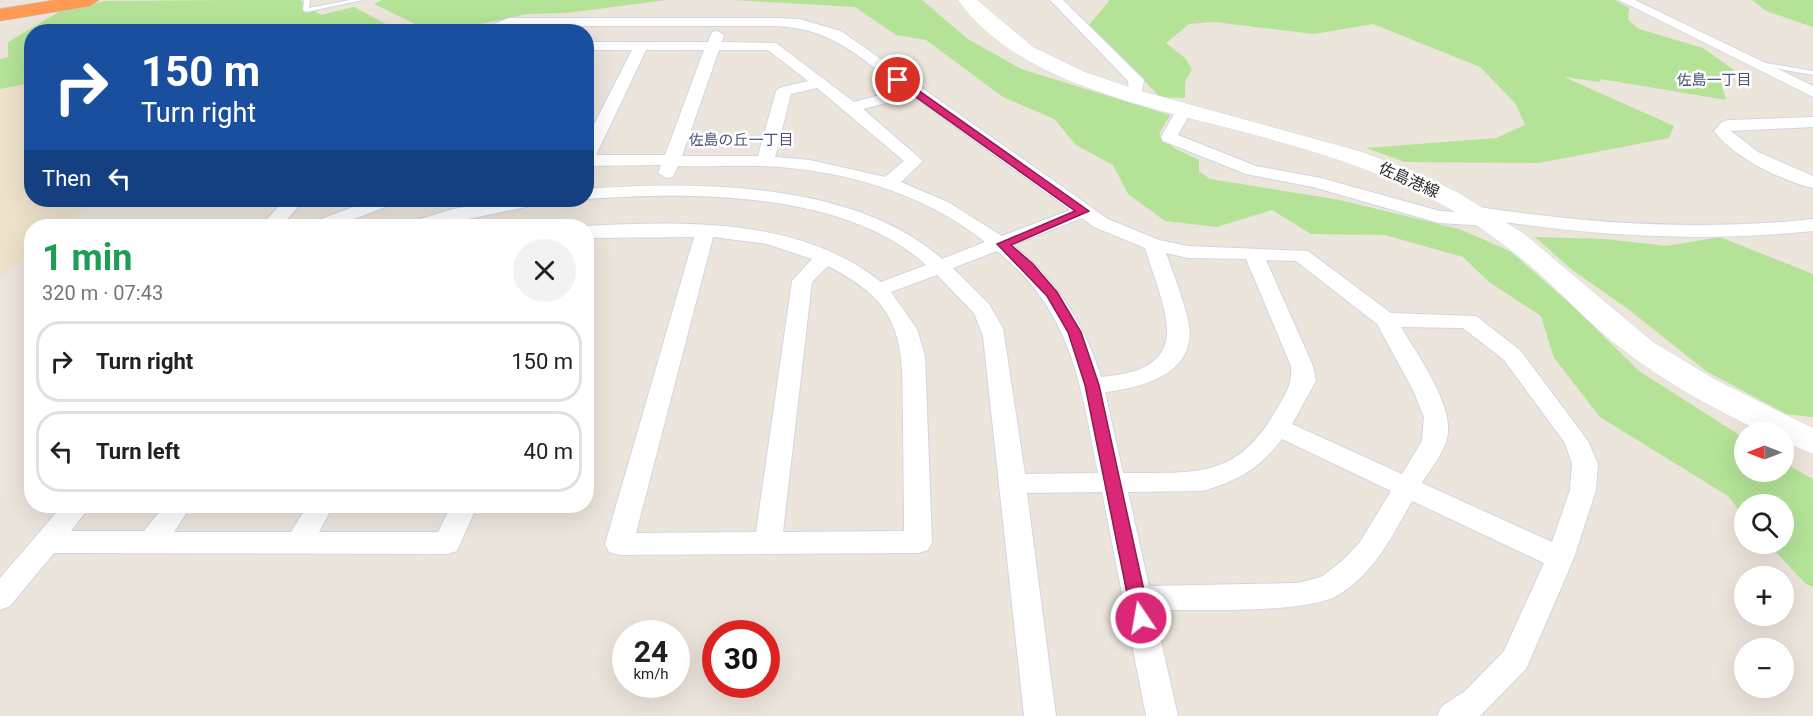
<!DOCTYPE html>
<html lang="en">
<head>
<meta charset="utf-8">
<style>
  body { margin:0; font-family:Roboto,"Noto Sans JP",sans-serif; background:#f2f2f2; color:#202124; height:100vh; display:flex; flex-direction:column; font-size:22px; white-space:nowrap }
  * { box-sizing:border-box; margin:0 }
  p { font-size:20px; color:#757577 }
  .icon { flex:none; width:33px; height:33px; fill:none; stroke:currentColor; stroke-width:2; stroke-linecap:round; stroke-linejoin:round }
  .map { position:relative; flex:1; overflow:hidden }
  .sheet { position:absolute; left:24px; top:219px; width:570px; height:294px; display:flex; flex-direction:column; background:#fff; border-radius:24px; box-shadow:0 6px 24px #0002 }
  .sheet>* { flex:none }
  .banner { position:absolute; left:24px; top:24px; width:570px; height:183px; border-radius:24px; box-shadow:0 6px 24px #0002; background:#1a4fa0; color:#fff; overflow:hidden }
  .needle { width:39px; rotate:270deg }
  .fabs { position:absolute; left:1734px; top:422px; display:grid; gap:12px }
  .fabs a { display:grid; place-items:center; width:60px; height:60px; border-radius:50%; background:#fff; box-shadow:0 6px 24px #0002; font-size:30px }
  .speed { position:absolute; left:612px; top:620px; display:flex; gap:12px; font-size:30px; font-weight:700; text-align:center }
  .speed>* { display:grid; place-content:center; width:78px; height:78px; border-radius:50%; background:#fff; box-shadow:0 6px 24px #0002; line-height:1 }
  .speed small { font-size:15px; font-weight:400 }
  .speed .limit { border:9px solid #d22; background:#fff; color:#111 }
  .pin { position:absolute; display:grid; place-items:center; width:51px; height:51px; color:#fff; margin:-26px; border:3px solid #fff; border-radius:50%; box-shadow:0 2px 6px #0007 }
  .me { position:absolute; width:66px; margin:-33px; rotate:348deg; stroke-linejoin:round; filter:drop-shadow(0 0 4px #0008) }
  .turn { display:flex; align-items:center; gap:21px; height:126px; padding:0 18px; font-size:27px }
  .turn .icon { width:78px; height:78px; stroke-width:2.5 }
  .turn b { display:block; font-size:42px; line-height:51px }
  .then { display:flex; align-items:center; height:57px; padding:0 18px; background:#0003; gap:12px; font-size:22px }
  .round { display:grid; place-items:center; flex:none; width:63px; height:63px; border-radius:32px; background:#f2f2f2 }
  .summary { display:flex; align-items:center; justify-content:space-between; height:102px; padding:0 18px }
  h1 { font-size:36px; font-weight:700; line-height:45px; color:#1e9e55 }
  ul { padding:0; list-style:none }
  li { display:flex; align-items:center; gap:18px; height:81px; margin:0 12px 9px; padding:0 6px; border:3px solid #e0e0e0; border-radius:24px }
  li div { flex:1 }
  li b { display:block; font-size:22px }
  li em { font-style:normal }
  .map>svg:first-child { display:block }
</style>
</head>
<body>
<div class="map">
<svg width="1813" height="716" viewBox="0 0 1813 716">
  <rect width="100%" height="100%" fill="#ece5dc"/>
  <polygon fill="#eee2cb" points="31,85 32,200 94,200 62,226 32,226 31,252 0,278 0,89"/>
  <g fill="#b4e398">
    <polygon points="235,0 300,0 321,15 354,7 399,31 32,32 31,83 0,89 0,59 8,57 8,42 64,9 105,1"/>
    <polygon points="382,0 667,0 567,13 527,14 443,32 429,31 374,4"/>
    <polygon points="733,0 922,0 968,39 1021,69 1170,115 1159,134 1174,148 1199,160 1199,171 1210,179 1340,200 1459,229 1510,251 1575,308 1639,371 1744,438 1744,471 1784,471 1784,463 1813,479 1813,587 1806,584 1767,543 1784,543 1784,504 1744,504 1744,516 1728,496 1600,417 1554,358 1541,316 1489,282 1463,257 1385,235 1311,234 1272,210 1217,227 1165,221 1128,194 1113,165 1076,145 1054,119 1003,97 926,40 896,35 855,7"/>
    <polygon points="1110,0 1615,0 1629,8 1628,20 1639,29 1703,48 1734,70 1724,75 1721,83 1726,100 1601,79 1599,82 1564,77 1674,126 1669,138 1539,163 1405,162 1366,148 1496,138 1525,125 1515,103 1480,67 1373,24 1314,34 1214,22 1189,24 1166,43 1185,58 1192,69 1185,82 1185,98 1160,97 1089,25"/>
    <polygon points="1752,0 1813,0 1813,27 1766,11"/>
    <polygon points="1535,237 1605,239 1667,246 1720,237 1813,274 1813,417 1786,414 1706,371 1628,309 1571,269"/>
  </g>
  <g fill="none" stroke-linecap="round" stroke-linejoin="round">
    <g stroke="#d1d5e3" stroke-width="2">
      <g id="lane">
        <polygon points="304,0 310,0 309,8 350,0 363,0 306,12 303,10"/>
        <polygon points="1754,61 1813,71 1813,75 1752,64 1751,63"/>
      </g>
    </g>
    <g stroke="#d1d5e3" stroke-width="2">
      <g id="street">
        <polygon points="1050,0 1063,0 1141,77 1144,80 1140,99 1130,99 1128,81"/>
        <polygon points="1619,0 1635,0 1813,86 1813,97"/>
        <path d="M 509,18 L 775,18 L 799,19 L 841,31 L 1108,219 L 1159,240 L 1188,246 L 1308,251 L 1391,313 L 1476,316 L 1520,350 L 1588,441 L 1598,464 L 1596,490 L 1574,558 L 1526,669 L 1480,716 L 1437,716 L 1442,706 L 1465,691 L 1504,651 L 1544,563 L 1412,501 C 1393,535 1375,572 1340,594 C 1308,615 1196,609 1154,610 L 1178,716 L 1146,716 L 1102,492 L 1027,493 L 1056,716 L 1024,716 L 983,336 L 974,313 L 937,275 L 891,292 L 917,329 L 925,356 L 932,542 L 928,550 L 918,553 L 619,555 L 609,552 L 605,544 L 694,237 L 586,238 L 585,226 C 683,221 800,217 881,282 L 926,265 C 844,190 690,192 586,199 L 586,189 C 696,181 855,181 942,259 L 985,242 C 923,192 840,169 761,166 C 734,165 706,167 678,166 L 673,177 L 667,178 L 658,173 L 661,165 L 586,166 L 586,140 L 632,50 L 586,50 L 586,42 L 708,42 L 712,32 L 717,31 L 724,35 L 722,42 L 776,43 L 854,102 L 903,89 C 858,57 833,28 775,26 L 510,26 L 495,32 L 473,32 ZM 646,50 L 704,50 L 665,155 L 596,155 ZM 719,50 L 768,50 L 808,81 L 779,88 L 776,91 L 758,156 L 682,156 ZM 817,88 L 904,161 L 885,177 L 810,160 L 775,157 L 791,94 ZM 913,96 L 1070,210 L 1002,236 L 948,202 L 901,182 L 923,161 L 863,109 ZM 1082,218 L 1094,227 L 1145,248 C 1165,313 1198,369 1101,377 C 1085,325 1056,279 1013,245 ZM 713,237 L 767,244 L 812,259 L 792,281 L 756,532 L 636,533 ZM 997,251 C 1073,313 1080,383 1098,473 L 1025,474 L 1003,328 L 989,304 L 953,268 ZM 1166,253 L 1188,258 L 1246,259 L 1291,366 C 1293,385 1284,396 1275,412 C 1235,481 1193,472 1123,473 L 1105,392 C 1144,388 1200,372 1188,320 C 1183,298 1174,275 1166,253 ZM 1266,260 L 1296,261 L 1377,324 L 1414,392 L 1424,417 L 1422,441 L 1402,474 L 1292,424 L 1316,381 L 1313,366 ZM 828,266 C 903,304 903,340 903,417 C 903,455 904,493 904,531 L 783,532 L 812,282 ZM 1401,327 L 1463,328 L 1504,360 L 1565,443 L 1572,464 L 1570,490 L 1552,542 L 1422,483 C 1430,470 1441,456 1446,442 C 1458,409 1417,355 1401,327 ZM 1282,439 L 1391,491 L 1360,542 L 1342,561 L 1321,577 L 1298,583 L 1149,586 L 1128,492 L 1203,491 C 1239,480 1259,469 1282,439 Z"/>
        <path d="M 1184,105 L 1192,110 L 1178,135 L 1256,166 L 1321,178 L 1440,211 L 1470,213 L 1472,209 L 1479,207 C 1591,224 1701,231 1813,219 L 1813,231 C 1707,242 1603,237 1497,221 L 1489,226 L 1439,223 L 1313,187 L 1246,174 L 1163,141 L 1161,137 L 1178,107 Z"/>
        <path d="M 1813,117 L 1813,127 L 1731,131 L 1758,152 L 1813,176 L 1813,188 C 1782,181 1733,157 1714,131 L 1722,122 L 1728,120 Z"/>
        <polygon points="285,200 304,200 284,223 286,226 265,226 266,220"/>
        <polygon points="372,200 396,200 393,204 336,226 311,226 313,222"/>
        <polygon points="508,200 544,200 535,205 435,226 408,226 410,222 453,209"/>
        <polygon points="62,506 90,506 71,531 144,531 164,506 191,506 174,532 291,532 307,506 333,506 319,532 438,532 451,506 477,506 457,551 447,554 54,553 10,606 0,610 0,578"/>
      </g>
    </g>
    <g stroke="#d1d5e3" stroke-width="1">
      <path id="secondary" d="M 958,0 L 977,0 L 1033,47 L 1085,72 L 1141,91 L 1359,151 L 1409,169 L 1457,192 L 1523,233 L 1653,342 L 1716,380 L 1813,428 L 1813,454 L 1784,442 L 1784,432 L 1762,432 C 1712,408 1662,381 1618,346 C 1591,325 1568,300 1543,277 C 1505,243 1462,213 1416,191 C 1360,164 1300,147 1240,131 C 1149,107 1015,82 958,0 Z"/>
    </g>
    <g stroke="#c3c3c3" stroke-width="1">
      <polygon id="highway" points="55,0 99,0 90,6 0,21 0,9"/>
    </g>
    <use href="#lane" fill="#fff" fill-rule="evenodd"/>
    <use href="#street" fill="#fff" fill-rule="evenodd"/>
    <use href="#secondary" fill="#fff" fill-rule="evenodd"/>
    <use href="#highway" fill="#ff9954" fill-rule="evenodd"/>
  </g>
  <polygon fill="#db2777" stroke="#8e194d" stroke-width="1.5" points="895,78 901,78 1089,211 1011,245 1033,264 1057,292 1081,332 1099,385 1150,618 1148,623 1141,625 1135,623 1132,618 1085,385 1068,332 1047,296 997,244 1075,211 895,82"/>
  <g text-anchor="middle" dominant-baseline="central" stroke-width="5" stroke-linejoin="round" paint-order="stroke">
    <g font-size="15" fill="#4a547b" stroke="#fff">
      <text x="1714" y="80">佐島一丁目</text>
      <text x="741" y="140">佐島の丘一丁目</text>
    </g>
    <g font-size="16" fill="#2a2a2a" stroke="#fff">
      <text transform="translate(1409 180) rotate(24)">佐島港線</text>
    </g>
  </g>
</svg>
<div class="fabs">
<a><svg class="needle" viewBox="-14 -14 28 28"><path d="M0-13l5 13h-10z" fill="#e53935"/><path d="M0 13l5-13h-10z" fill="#757577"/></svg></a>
<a><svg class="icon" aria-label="search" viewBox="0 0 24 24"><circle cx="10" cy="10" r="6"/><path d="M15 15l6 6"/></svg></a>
<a>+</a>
<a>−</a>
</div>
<div class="speed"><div>24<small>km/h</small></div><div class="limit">30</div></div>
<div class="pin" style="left:898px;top:80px;background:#d93025"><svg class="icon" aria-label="arrive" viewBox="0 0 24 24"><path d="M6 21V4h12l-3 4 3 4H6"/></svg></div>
<svg class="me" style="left:1141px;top:618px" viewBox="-20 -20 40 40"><circle r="17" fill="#db2777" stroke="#fff" stroke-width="3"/><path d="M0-11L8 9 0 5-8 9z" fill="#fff"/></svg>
<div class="banner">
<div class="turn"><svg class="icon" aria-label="right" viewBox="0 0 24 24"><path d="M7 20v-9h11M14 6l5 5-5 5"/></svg><div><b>150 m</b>Turn right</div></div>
<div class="then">Then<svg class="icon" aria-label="left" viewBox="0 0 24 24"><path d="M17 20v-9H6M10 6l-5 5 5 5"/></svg></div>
</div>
<section class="sheet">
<div class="summary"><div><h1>1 min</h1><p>320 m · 07:43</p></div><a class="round"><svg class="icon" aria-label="close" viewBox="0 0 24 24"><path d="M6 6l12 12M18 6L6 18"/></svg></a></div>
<ul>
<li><svg class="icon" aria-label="right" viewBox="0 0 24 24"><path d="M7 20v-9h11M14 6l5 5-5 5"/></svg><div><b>Turn right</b></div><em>150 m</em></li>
<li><svg class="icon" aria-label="left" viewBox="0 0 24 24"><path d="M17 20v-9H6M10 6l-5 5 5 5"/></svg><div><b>Turn left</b></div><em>40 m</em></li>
</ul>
</section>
</div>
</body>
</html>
